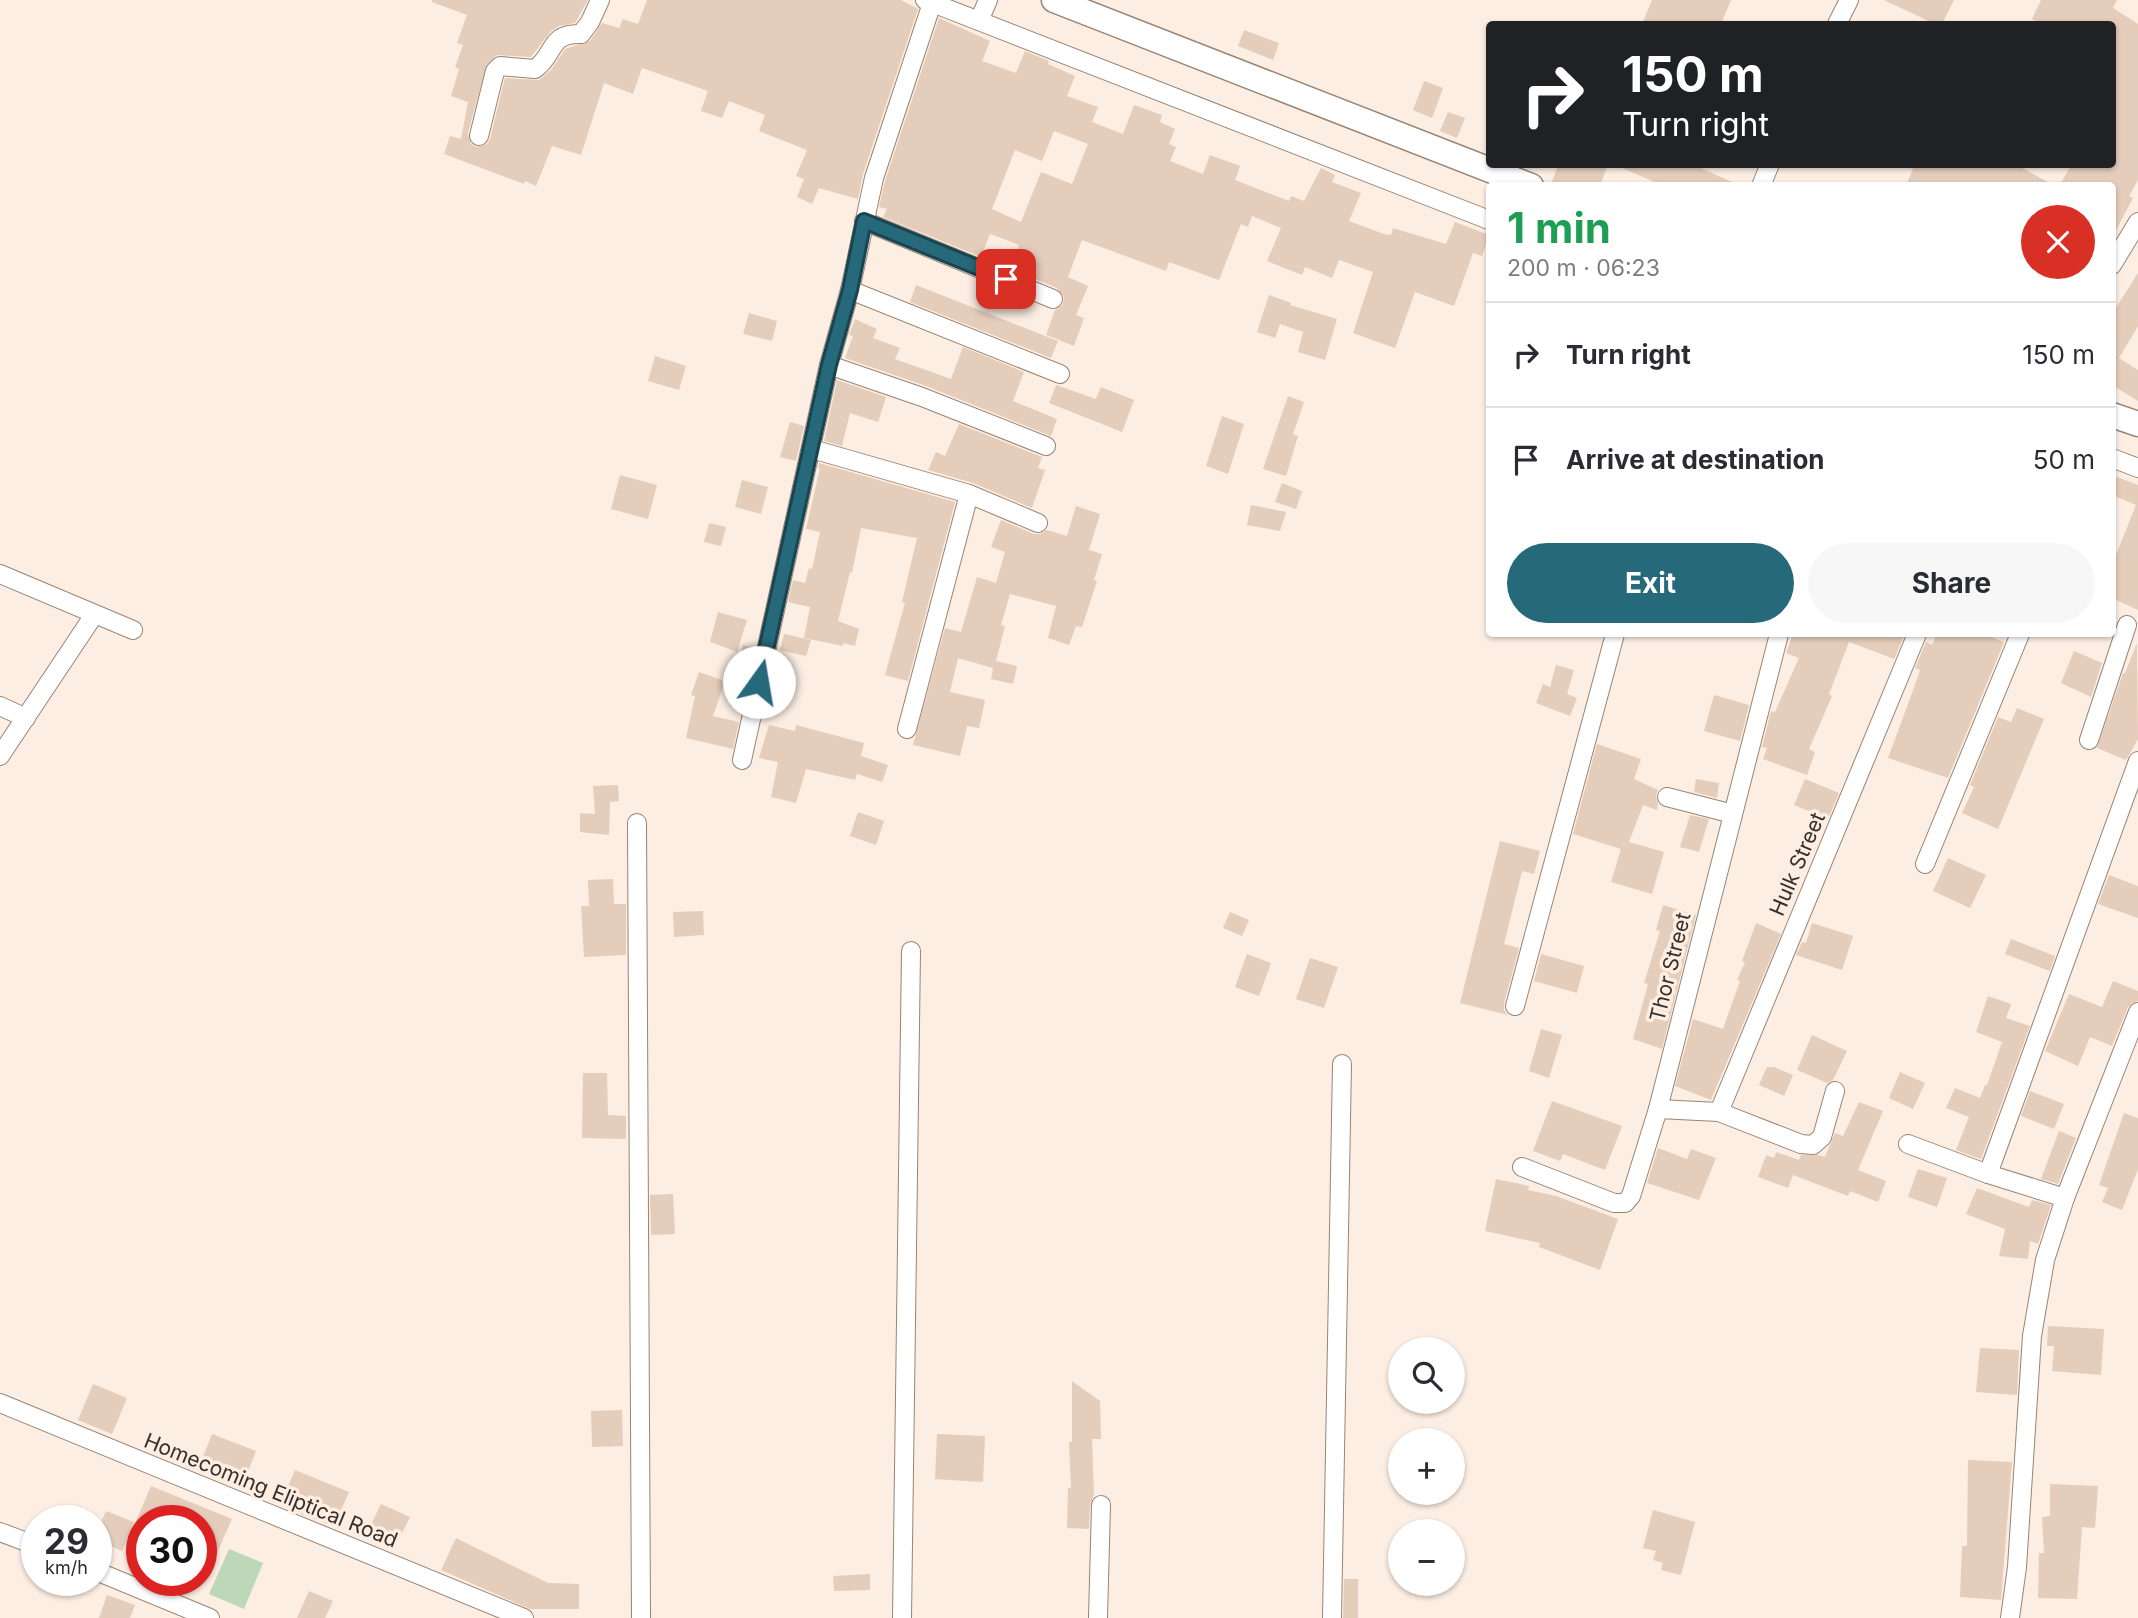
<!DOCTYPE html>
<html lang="en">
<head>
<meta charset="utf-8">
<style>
  body { margin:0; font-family:Inter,sans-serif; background:#f7f7f7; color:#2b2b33; height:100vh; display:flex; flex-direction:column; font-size:26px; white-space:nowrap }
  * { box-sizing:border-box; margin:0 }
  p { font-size:23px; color:#7c7c81 }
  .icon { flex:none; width:38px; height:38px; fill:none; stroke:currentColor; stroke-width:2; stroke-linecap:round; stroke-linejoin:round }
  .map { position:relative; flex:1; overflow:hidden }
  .drawer { position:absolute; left:1486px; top:182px; width:630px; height:455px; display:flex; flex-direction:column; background:#fff; border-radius:7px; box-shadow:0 2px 5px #0004 }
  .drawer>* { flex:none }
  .top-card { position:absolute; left:1486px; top:21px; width:630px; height:147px; border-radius:7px; box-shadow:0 2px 5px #0004; background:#202124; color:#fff; overflow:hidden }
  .tools { position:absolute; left:1388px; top:1337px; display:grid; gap:14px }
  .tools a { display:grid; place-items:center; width:77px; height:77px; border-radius:50%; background:#fff; box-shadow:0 2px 5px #0004; font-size:35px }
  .speed { position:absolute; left:21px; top:1505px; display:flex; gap:14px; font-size:35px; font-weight:700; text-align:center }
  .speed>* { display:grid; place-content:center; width:91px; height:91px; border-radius:50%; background:#fff; box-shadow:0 2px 5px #0004; line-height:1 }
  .speed small { font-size:18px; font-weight:400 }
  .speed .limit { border:10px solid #d22; background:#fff; color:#111 }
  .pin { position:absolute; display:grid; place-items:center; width:60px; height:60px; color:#fff; margin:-30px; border-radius:14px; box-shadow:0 4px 10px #0006 }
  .me { position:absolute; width:77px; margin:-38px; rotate:13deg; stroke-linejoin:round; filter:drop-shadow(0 0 5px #0008) }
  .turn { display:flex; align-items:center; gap:24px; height:147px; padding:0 21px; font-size:32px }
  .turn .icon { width:91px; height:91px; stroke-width:2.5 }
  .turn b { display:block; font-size:49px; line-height:60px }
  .round { display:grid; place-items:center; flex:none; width:74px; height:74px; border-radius:37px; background:#f7f7f7 }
  .head { display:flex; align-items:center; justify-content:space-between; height:119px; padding:0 21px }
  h1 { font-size:42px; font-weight:700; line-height:52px; color:#1e9e55 }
  .cta { display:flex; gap:14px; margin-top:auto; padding:14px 21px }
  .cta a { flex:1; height:80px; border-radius:42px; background:#26697b; color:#fff; font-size:28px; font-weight:700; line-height:80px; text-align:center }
  .cta a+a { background:#f7f7f7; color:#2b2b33 }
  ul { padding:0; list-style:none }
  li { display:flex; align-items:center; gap:21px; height:105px; padding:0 21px; border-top:2px solid #e1e1e2 }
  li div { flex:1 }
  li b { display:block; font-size:26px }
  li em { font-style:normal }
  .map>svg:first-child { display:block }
</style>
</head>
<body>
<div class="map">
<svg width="2138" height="1618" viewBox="0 0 2138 1618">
  <rect width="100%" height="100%" fill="#fceee3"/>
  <polygon fill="#bdd7b9" points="229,1549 263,1563 244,1609 209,1594"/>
  <g fill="#e4cdbb" fill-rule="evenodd">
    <polygon points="432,0 588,0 575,23 559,26 551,31 531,57 497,55 487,64 468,133 471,144 477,147 487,144 490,139 505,78 539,80 551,70 565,49 590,41 602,23 619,28 623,19 638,24 647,0 901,0 918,9 863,174 858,199 819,188 812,204 797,197 804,179 796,176 807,150 759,131 765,115 729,101 722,118 701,111 708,91 642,68 633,94 604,83 581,155 552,146 536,186 525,181 524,184 444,154 450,136 461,139 468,102 451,96 459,69 455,67 463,45 457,43 467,15 432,2"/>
    <polygon points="1652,0 1731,0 1721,24 1642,24"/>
    <polygon points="1884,0 1954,0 1942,24 1935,24"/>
    <polygon points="2041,0 2117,0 2113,8 2138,24 2138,180 2129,196 2133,198 2112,238 2112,186 2059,186 2072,164 2112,164 2112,24 2043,24 2032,19"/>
    <path d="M 939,18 L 990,41 L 982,61 L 1016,73 L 1025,51 L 1049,61 L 1048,64 L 1075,76 L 1067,96 L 1098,107 L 1092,122 L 1123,134 L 1134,105 L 1162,115 L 1160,122 L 1175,129 L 1169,144 L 1176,147 L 1170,161 L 1203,174 L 1210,155 L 1240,166 L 1235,180 L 1289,201 L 1291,196 L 1304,201 L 1321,168 L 1335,175 L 1332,182 L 1361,193 L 1349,221 L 1384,234 L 1391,235 L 1393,228 L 1446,244 L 1455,222 L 1489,235 L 1482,256 L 1473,253 L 1454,306 L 1415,292 L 1395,348 L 1353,333 L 1373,272 L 1339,260 L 1332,278 L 1305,267 L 1302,275 L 1267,261 L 1281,228 L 1252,216 L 1248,227 L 1241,224 L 1219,280 L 1169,262 L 1166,271 L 1082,240 L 1068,277 L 1088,286 L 1076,315 L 1084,318 L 1074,346 L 1046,335 L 1055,310 L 1063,304 L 1064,297 L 1057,288 L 1011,269 L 1019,245 L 990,234 L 981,257 L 883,217 L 887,209 L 879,207 L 885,181 ZM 1054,131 L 1088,144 L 1072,184 L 1041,172 L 1021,222 L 992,209 L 1015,150 L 1042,161 Z"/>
    <polygon points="1244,30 1279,43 1273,60 1238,46"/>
    <polygon points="1424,81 1443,88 1432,118 1413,110"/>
    <polygon points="1448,112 1465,118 1457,138 1440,131"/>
    <polygon points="1559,164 1608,164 1600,186 1550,186"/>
    <polygon points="1613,164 1692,164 1741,186 1664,186"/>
    <polygon points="1915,164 2015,164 2055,186 1906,186"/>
    <polygon points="2138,273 2138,326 2119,358 2138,370 2138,401 2112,385 2112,314"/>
    <polygon points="916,285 1058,341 1051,358 910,302"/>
    <polygon points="1269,295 1291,303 1290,305 1337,319 1325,360 1298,352 1303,332 1280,324 1275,338 1257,332"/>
    <polygon points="749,313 777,321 772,341 743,334"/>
    <polygon points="855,319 877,329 873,338 900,348 895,359 951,379 963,347 1024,372 1013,401 1057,419 1051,436 926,386 845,358 853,336 849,335"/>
    <polygon points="655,356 686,366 679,390 648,381"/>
    <polygon points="837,380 886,397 878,422 850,413 842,446 824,441"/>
    <polygon points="1056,385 1096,399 1101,387 1134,400 1122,432 1049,403"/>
    <polygon points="1288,396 1304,402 1293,434 1298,436 1286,476 1263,469"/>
    <polygon points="1222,416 1244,424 1228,474 1206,466"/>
    <polygon points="790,422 804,426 796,461 780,457"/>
    <polygon points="959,424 1042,457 1038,468 1045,470 1032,508 973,483 928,470 936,452 945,456"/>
    <polygon points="819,463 955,502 908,681 885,675 905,603 902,602 917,538 861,528 852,573 850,572 838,621 859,629 855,646 843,643 843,646 804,638 810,607 788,602 793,580 805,583 809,568 812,569 820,532 806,529 820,468 818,468"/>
    <polygon points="620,475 657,485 648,519 611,509"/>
    <polygon points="2112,475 2138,485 2138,610 2112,598 2112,565 2136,505 2112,495"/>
    <polygon points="742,480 768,487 761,514 735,507"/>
    <polygon points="1282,483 1302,491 1296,509 1275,502"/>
    <polygon points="1251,505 1286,512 1280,531 1247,525"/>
    <polygon points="1076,506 1100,514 1089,550 1102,554 1094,580 1097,581 1082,627 1076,626 1069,645 1048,638 1056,606 1010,594 1001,625 1005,626 996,661 1017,666 1013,684 991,679 993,668 958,658 950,692 985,700 979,728 967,726 960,756 913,745 945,628 961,632 977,577 996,583 1005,552 991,547 1001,520 1034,534 1040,534 1047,530 1067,536"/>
    <polygon points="709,523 726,527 721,546 704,542"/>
    <polygon points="718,612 747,620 737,652 710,642"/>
    <polygon points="784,634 811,640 806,656 780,650"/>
    <polygon points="1793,634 1905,634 1894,659 1849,642 1829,694 1832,696 1809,749 1815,752 1807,775 1763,759 1767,748 1762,747 1771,711 1775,712 1799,658 1786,653"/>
    <polygon points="1937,634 1983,634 2004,642 1948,778 1888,758 1915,685 1920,670 1915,668 1926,642 1932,645"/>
    <polygon points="2137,643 2138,739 2126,760 2097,748 2123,673 2125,673"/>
    <polygon points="743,645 755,648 752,663 740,660"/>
    <polygon points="2074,651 2102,663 2091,697 2061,683"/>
    <polygon points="1556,665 1574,670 1567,694 1577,698 1570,716 1536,703 1543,684 1550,687"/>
    <polygon points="699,672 725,681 713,716 739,722 733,749 686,738 695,696 691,695"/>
    <polygon points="1714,695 1749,705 1740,741 1704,731"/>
    <polygon points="2017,708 2044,719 1998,829 1962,813 1974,787 1970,785 1998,717 2011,722"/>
    <polygon points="769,725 795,731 796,725 864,743 861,756 888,765 882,782 857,774 855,780 806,769 796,803 771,797 778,762 759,758"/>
    <polygon points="1597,744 1641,759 1634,779 1658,790 1656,795 1658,804 1657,810 1643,805 1629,842 1664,852 1652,894 1611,882 1621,849 1573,834"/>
    <polygon points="1696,779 1719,783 1717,798 1694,792"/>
    <polygon points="1805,779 1839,793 1828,819 1794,805"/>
    <polygon points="618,785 619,801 610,802 609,835 580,832 580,813 595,814 593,786"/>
    <polygon points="858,812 884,821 876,845 850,836"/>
    <polygon points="1690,815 1709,819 1699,852 1680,847"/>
    <polygon points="1500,841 1540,851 1534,874 1522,871 1504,944 1519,948 1504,1003 1504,1010 1508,1015 1460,1003"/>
    <polygon points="1948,858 1986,875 1970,908 1933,891"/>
    <polygon points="2109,875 2138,886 2138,918 2098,904"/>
    <polygon points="613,879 614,904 626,904 626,955 584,957 581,906 589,906 588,880"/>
    <polygon points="1663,905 1696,915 1662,1049 1633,1039 1648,984 1644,983 1660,931 1656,930"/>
    <polygon points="703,911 704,935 674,937 673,912"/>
    <polygon points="1230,912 1249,920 1242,936 1223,928"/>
    <polygon points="1756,923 1781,934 1711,1100 1675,1086 1693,1019 1723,1029 1740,981 1737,980 1745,962 1742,961"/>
    <polygon points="1812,923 1853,936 1842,970 1796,955 1802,942 1806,943"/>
    <polygon points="2011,939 2055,956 2050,971 2005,954"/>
    <polygon points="1247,954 1271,963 1259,996 1235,987"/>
    <polygon points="1541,954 1584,966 1577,993 1534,981"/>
    <polygon points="1310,958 1338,967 1324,1008 1296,999"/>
    <polygon points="2113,981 2138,991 2138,1001 2132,1003 2128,1007 2112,1046 2090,1037 2078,1066 2045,1051 2069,994 2102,1007"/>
    <polygon points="1988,996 2011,1004 2006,1018 2030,1026 1981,1159 1956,1150 1969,1117 1946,1108 1955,1088 1980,1098 1985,1085 1987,1085 2002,1042 1976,1032"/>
    <polygon points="1541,1029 1562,1035 1549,1078 1529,1071"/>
    <polygon points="1812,1035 1847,1051 1833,1080 1827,1083 1797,1070"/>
    <polygon points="1767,1067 1774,1067 1793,1075 1784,1096 1759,1085"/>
    <polygon points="1900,1072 1925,1083 1913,1109 1889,1098"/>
    <polygon points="583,1073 607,1073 608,1115 626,1116 626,1139 582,1138"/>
    <polygon points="2030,1091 2064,1104 2054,1129 2021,1116"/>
    <polygon points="1552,1101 1622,1126 1605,1170 1563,1154 1560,1161 1533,1151"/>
    <polygon points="1859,1102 1883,1111 1858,1170 1886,1181 1878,1202 1850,1191 1848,1196 1793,1175 1788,1188 1758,1177 1766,1155 1774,1158 1776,1152 1799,1160 1801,1155 1818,1155 1825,1157 1835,1133 1843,1136"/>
    <polygon points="2124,1113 2138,1118 2138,1169 2122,1210 2102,1202 2108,1188 2099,1185"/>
    <polygon points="2059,1131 2076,1138 2058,1184 2041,1179"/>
    <polygon points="1658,1148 1687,1159 1691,1149 1716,1158 1699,1200 1647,1183"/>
    <polygon points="1918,1169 1947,1178 1937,1207 1908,1197"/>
    <polygon points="1496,1179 1529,1186 1528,1190 1556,1196 1618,1219 1600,1270 1539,1247 1540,1243 1485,1231"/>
    <polygon points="1977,1188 2029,1207 2032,1200 2051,1205 2038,1244 2030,1241 2028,1259 1999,1256 2005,1229 1966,1214"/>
    <polygon points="673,1194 675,1234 651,1235 650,1195"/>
    <polygon points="2048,1326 2104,1329 2101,1375 2052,1371 2054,1346 2047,1346"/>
    <polygon points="1980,1348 2019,1350 2017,1395 1976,1392"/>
    <polygon points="1072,1381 1100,1401 1101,1439 1092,1439 1094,1494 1090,1505 1089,1529 1067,1528 1068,1488 1071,1488 1069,1442 1072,1442"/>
    <polygon points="93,1384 127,1398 112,1434 78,1420"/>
    <polygon points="622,1410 623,1446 592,1447 591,1411"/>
    <polygon points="212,1434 256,1451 242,1487 198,1470"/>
    <polygon points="937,1434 985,1436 983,1482 935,1479"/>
    <polygon points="1968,1460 2012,1462 2001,1600 1960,1597 1962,1546 1967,1546"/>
    <polygon points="295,1470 349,1492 334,1527 280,1505"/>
    <polygon points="2050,1484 2098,1486 2095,1528 2082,1527 2077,1599 2038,1598 2039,1553 2044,1553 2042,1517 2050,1516"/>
    <polygon points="151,1486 232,1519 216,1555 201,1548 201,1521 136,1521"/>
    <polygon points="381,1504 410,1517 395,1547 367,1533"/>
    <polygon points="1653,1510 1695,1522 1681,1575 1661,1570 1663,1563 1653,1560 1656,1551 1643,1548"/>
    <polygon points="106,1511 134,1522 122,1551 96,1540 96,1534"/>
    <polygon points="456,1538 548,1583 579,1584 579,1609 530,1609 441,1570"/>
    <polygon points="870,1574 870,1590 834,1591 833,1576"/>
    <polygon points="1344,1579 1358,1579 1358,1618 1343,1618"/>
    <polygon points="309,1591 333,1601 325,1618 297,1618"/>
    <polygon points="107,1595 135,1605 130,1618 99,1618"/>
  </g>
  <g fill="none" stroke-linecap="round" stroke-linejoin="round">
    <g stroke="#9a8473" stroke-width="20">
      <g id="street">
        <polyline points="925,0 1489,220"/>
        <polyline points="979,21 988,0"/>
        <polyline points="1837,24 1849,0"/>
        <path d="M 479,136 L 495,71 L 500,66 L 535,69 C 556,54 548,33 581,34 L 590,22 L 600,0"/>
        <polyline points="1761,186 1770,164"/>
        <polyline points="864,221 1053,299"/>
        <polyline points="2112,265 2138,222"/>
        <polyline points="850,290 1060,374"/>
        <polyline points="829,365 922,397 1046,446"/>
        <polyline points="812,449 969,494 1038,523"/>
        <polyline points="2112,458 2138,468"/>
        <polyline points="0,574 133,630"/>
        <polyline points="0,706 26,718"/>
        <polyline points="907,729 969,494"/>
        <polyline points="2089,740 2127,625"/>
        <polyline points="0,756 94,615"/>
        <polyline points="742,760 829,365 850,290 874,178 932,3"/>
        <polyline points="1667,797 1733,814"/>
        <polyline points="637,823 641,1618"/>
        <polyline points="1925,864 2020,634"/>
        <polyline points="1515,1006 1615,634"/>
        <polyline points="1658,1109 1719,1112 1801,1144 1813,1145 1822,1137 1835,1091"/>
        <polyline points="1719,1112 1917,634"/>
        <polyline points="1908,1144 1988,1174 2065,1198"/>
        <polyline points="1522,1167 1614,1203 1625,1203 1631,1196 1658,1109 1779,634"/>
        <polyline points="1988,1174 2138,761"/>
        <polyline points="0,1403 524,1618"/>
        <polyline points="0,1532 37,1546"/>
        <polyline points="96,1571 210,1618"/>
        <polyline points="902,1618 911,951"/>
        <polyline points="1098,1618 1101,1505"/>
        <polyline points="1332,1618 1342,1064"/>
        <polyline points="2010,1618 2017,1567 2032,1336 2045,1260 2065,1198 2138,1012"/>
      </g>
    </g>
    <g stroke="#9a8473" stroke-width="27">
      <g id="secondary">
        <polyline points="1054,0 1531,186"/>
        <polyline points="2112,415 2138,424"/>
      </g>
    </g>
    <use href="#street" stroke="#fff" stroke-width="18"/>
    <use href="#secondary" stroke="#fff" stroke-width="24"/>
  </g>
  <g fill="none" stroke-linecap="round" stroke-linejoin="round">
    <g stroke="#194450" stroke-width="18">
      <polyline id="route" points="759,682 829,365 850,290 864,221 1006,279"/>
    </g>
    <use href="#route" stroke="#26697b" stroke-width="12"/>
  </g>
  <g text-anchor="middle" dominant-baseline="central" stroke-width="7" stroke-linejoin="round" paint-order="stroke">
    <g font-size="21" fill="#382f28" stroke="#fceee3">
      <text transform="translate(1797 864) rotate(-67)">Hulk Street</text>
      <text transform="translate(1670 967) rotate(-76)">Thor Street</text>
      <text transform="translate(271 1490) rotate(22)">Homecoming Eliptical Road</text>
    </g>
  </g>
</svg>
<div class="tools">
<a><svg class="icon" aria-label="search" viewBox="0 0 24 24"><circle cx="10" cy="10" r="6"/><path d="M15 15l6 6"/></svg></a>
<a>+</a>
<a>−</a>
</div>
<div class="speed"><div>29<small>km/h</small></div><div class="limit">30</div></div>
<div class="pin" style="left:1006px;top:279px;background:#d93025"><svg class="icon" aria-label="arrive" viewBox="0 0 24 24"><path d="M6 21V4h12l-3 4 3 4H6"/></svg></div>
<svg class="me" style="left:759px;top:682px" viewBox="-20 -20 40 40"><circle r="19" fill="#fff"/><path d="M0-13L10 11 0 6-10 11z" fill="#26697b"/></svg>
<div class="top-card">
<div class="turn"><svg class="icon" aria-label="right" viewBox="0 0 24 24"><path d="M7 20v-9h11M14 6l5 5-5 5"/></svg><div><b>150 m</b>Turn right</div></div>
</div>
<section class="drawer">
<div class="head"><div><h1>1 min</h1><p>200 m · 06:23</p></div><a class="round" style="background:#d93025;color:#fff"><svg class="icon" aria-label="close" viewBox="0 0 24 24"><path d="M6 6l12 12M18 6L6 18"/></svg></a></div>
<ul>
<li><svg class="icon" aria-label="right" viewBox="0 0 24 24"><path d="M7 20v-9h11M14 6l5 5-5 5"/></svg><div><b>Turn right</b></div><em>150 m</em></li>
<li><svg class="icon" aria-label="arrive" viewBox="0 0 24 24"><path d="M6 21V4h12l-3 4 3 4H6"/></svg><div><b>Arrive at destination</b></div><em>50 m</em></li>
</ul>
<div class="cta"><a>Exit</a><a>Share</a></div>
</section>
</div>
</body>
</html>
